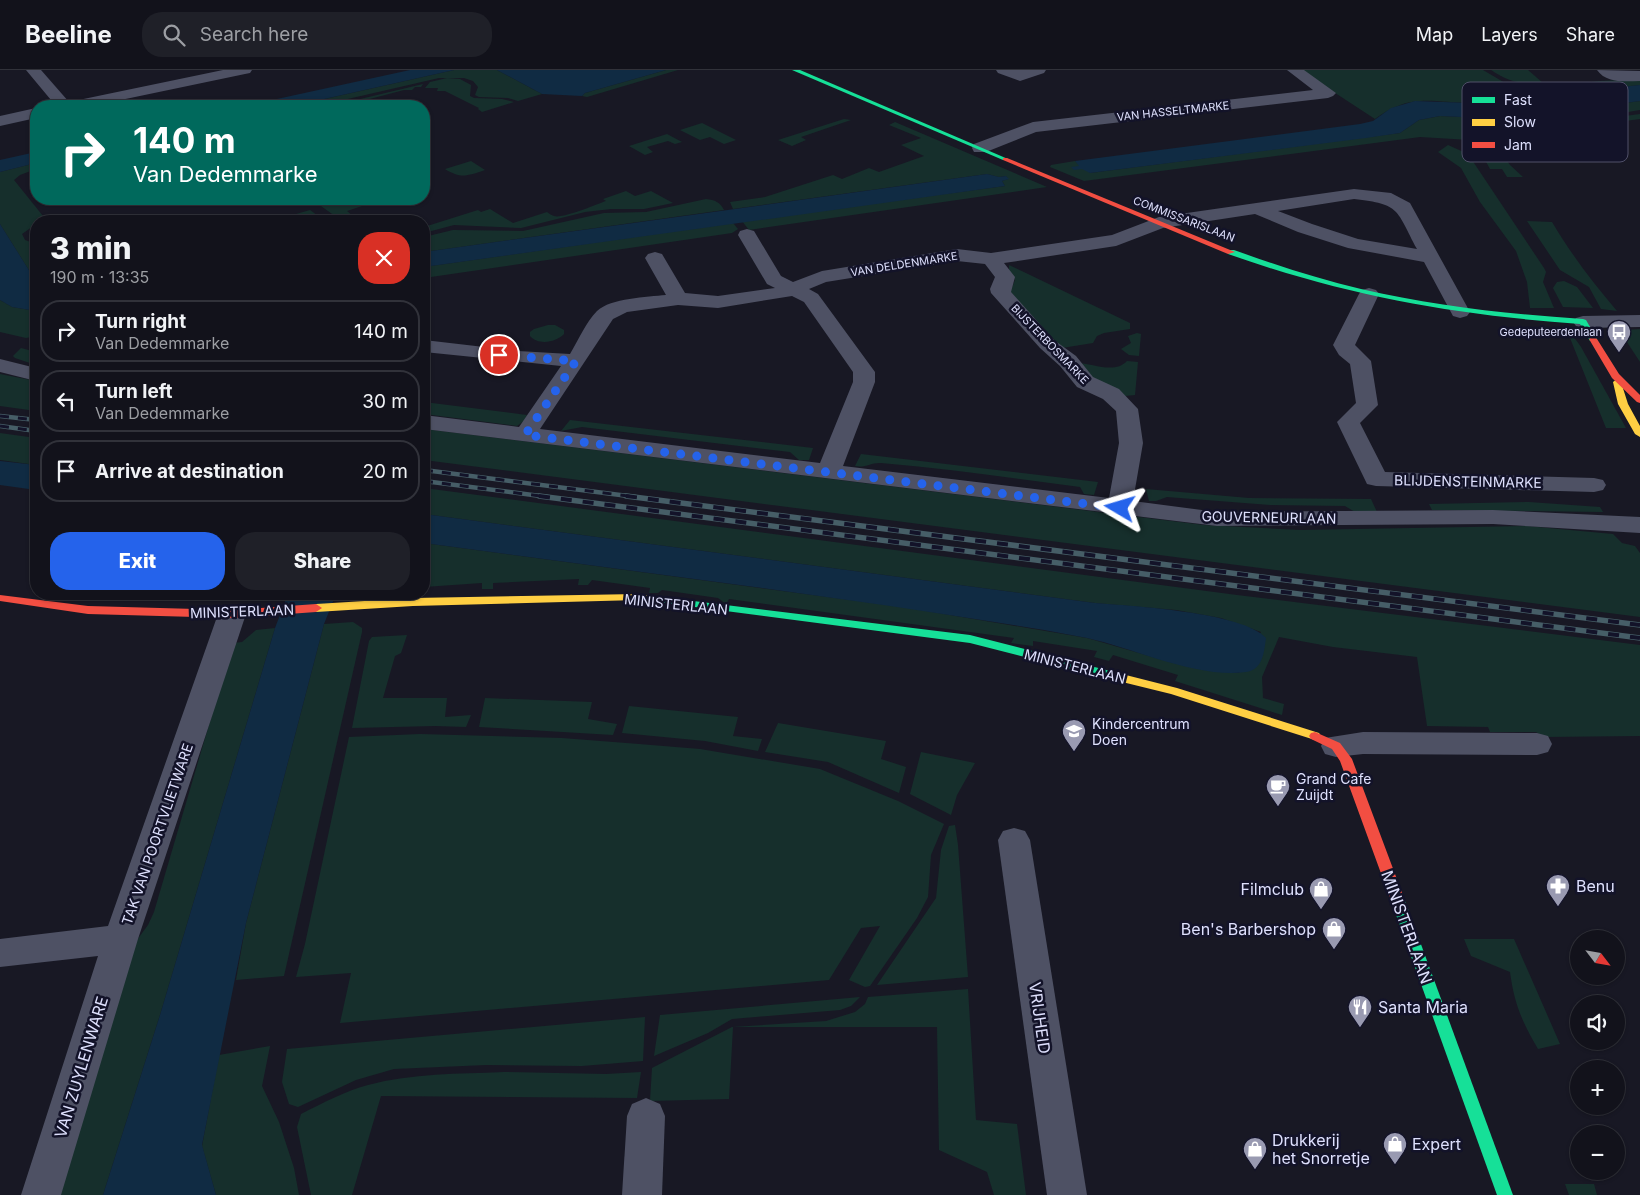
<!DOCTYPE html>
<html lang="en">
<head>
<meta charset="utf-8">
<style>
  body { margin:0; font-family:Inter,sans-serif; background:#1f2028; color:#f1f3f6; height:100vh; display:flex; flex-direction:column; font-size:19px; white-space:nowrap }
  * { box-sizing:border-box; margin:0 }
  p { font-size:16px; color:#9c9ea3 }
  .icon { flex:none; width:28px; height:28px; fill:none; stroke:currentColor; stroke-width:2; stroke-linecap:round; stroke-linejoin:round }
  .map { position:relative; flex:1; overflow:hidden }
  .details { position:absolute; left:30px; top:145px; width:400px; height:385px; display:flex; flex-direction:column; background:#12121b; border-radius:20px; box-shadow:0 1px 4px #0004,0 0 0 1px #31323a }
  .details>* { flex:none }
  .top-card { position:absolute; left:30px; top:30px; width:400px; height:105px; border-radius:20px; box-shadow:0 1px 4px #0004,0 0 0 1px #31323a; background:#00695c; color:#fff; overflow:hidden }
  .needle { width:32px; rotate:121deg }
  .controls { position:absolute; left:1570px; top:860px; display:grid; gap:10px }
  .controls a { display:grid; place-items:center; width:55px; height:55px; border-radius:50%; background:#12121b; box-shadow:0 1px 4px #0004,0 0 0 1px #31323a; font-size:25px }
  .pin { position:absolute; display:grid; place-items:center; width:42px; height:42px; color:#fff; margin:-21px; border:2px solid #fff; border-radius:50%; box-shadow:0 1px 5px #0007 }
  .me { position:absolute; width:55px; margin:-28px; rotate:277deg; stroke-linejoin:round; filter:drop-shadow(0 0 4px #0008) }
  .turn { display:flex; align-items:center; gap:18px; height:105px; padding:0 20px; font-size:22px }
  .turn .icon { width:65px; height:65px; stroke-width:2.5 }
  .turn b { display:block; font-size:35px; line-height:42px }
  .round { display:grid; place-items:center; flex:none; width:52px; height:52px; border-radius:20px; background:#1f2028 }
  .summary { display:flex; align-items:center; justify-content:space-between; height:85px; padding:0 20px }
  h1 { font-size:30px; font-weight:800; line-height:38px }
  .primary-button { display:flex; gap:10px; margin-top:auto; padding:10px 20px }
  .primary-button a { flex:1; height:58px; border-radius:20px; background:#2563eb; color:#fff; font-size:20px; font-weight:800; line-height:58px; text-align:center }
  .primary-button a+a { background:#1f2028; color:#f1f3f6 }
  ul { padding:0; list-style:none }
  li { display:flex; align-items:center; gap:15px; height:62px; margin:0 10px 8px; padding:0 10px; border:2px solid #31323a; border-radius:20px }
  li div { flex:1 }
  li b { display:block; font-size:19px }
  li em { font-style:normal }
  header { display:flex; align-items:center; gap:30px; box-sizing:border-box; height:70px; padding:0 25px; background:#12121b; border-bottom:1px solid #31323a }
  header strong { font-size:24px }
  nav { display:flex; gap:28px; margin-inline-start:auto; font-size:18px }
  .search { width:350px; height:45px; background:#1f2028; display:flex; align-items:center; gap:12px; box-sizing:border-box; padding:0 18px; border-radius:20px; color:#9c9ea3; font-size:19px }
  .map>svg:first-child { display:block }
</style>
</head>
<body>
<header>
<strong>Beeline</strong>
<div class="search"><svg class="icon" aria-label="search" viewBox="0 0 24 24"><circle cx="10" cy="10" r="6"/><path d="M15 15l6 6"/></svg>Search here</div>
<nav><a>Map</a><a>Layers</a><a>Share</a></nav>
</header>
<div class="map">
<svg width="1640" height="1125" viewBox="0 0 1640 1125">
  <rect width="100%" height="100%" fill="#181824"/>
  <g fill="#162f2c">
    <polygon points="454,0 497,0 542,24 518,31 508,28 479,27 475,25 478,17 473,11 464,8 439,8 326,34 320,30"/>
    <polygon points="666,0 678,0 587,27 582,26 585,23"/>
    <path d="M 1300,0 L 1483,0 L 1529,27 C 1510,29 1491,33 1472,33 C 1431,33 1412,22 1375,49 Z"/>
    <path d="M 1491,0 L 1528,0 L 1543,13 C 1522,15 1509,12 1491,0 Z"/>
    <polygon points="447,8 460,9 471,15 470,26 474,28 502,29 514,32 482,42 478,39 479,38 445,21 437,21 438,18 425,18 430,12"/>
    <polygon points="1640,9 1640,15 1538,26 1530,22 1529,19 1600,11"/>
    <polygon points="423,14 421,17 415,17 412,20 404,20 343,36 331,36"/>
    <path d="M 1640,31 L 1640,40 C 1615,44 1588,52 1565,41 Z"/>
    <polygon points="1559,42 1566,46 1567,50 1502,58 1470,70 1420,67 1405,69 1084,111 1050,97 1051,95 1075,91 1090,103 1400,63 1419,50 1440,46 1503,49"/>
    <polygon points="1640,44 1640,49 1603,54 1579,52"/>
    <polygon points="844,49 851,50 801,67 806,70 792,76 778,70"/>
    <polygon points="895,52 1047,117 749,160 742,151 1005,116 1002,111 1008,109 1006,106 999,107 987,104 733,139 730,132 765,127 833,105 842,109 869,98 879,102 924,86 901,75 921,68 889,55"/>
    <polygon points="702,53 736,70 724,74 710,67 700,70 680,60"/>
    <polygon points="1535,58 1556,59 1507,68 1497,77 1510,95 1523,107 1507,107 1502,99 1490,99 1479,79 1508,64"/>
    <polygon points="667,64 682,72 675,74 668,71 647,77 653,82 645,85 629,76"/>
    <polygon points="1448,75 1468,84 1544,198 1546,202 1543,212 1554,238 1530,238 1527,212 1516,181 1480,132 1461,98 1438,82"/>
    <path d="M 471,91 L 485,100 C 467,106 461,109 445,99 Z"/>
    <polygon points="36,93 36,99 20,105 14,110 47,151 36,151 36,154 22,164 25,170 36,174 36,207 32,205 0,154 0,102"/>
    <path d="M 626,121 L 635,126 L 651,121 L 673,133 L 644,139 L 611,139 L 585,142 L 521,158 L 454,155 L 424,163 L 424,157 L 478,140 L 481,142 L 490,139 L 513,153 L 547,142 C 548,143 553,146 554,146 C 563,149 597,134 606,131 L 603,129 Z"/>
    <polygon points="345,129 366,129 369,130 366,132 368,134 347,141 354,147 342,151 321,136"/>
    <path d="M 706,129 C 715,130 720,132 724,140 L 424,182 L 424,167 L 453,160 L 523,161 L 604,143 L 646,142 Z"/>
    <polygon points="310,140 325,151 286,151 282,148"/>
    <path d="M 1527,151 L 1552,152 C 1571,184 1593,213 1617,241 L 1601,239 L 1589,217 L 1560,200 Z"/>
    <polygon points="733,153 738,159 732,163 424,208 424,197"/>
    <polygon points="1009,195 1130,253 1130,259 1104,263 1097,266 1093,273 1062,278 1010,222 1015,210 1009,200"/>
    <polygon points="1564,211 1577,217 1593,238 1563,237 1553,218 1557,212"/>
    <polygon points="0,230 12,237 36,241 36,266 26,268 0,262"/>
    <path d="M 548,255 L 555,255 L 564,260 L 564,264 C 556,272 539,276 530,266 L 530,262 L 534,259 Z"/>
    <polygon points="1640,259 1640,292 1621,263 1625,260"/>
    <polygon points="1137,263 1141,264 1139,286 1129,285 1121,279 1131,273 1128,266"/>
    <polygon points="1568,263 1576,270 1581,277 1626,358 1606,358"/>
    <polygon points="21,278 36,282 36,295 15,288 13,286"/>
    <path d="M 1127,291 L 1138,292 L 1135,325 L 1125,326 L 1086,307 L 1075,293 C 1091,292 1114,305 1127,291 Z"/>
    <polygon points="0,304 36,311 36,341 0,336"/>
    <polygon points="424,332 527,345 524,351 517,356 424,344"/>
    <polygon points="570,350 813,378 809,390 799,390 790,382 582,357 561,361"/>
    <polygon points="424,359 1204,455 1300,460 1527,456 1613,464 1622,473 1635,476 1640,483 1640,547 424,390"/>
    <polygon points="0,363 36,368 36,395 0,390"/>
    <path d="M 861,384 L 1098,412 L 1094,425 L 1084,424 L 1080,417 C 1014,408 948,399 881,393 C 872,392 866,398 855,396 Z"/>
    <polygon points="424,418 1237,525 1640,575 1640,666 1544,667 1536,662 1490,662 1488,657 1427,656 1417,587 1333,577 1279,567 1262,607 1263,628 1284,634 1282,645 1175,611 1178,605 1113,585 1109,591 1094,587 1097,581 1033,571 1033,576 1011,573 1014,568 729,529 726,534 718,528 662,520 658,523 649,523 650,518 592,510 588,515 578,515 579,509 493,513 493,519 482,519 482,513 424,517 424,473 903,537 1087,568 1170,592 1212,601 1239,603 1261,562 1221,548 1176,540 1095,533 424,444"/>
    <polygon points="1146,419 1249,428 1371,429 1377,442 1355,442 1345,436 1270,435 1167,427 1156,431 1149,431"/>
    <polygon points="1529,432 1600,437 1603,442 1432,440 1429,434"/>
    <polygon points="353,552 362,558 362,562 284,906 236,910 246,853 324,554"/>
    <polygon points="275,558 160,945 103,1125 60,1125 131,878 148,855 154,842 233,573 242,572 256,560"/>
    <polygon points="407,565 401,583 395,586 383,628 447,628 445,647 471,645 466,657 435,656 352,658 369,571 372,567"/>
    <polygon points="485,628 592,632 588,649 617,654 613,665 479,657"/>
    <polygon points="629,636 738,647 733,666 762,669 758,681 705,671 622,663"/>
    <polygon points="778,653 886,671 881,689 906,697 899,723 828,692 765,682"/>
    <polygon points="420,664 562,668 639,674 700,679 820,699 898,731 944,754 931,785 928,827 917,848 870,916 865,917 849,910 880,856 861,858 829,910 340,953 351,903 296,907 305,874 349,667"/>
    <polygon points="921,682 975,693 957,725 951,745 910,724"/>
    <polygon points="955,755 958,775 968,907 877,915 936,828 941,780 949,756"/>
    <path d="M 1464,869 L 1514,869 L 1560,974 L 1538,979 C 1522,952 1514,933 1510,902 L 1471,886 Z"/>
    <polygon points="968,919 976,1050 1017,1054 1026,1125 994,1125 987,1102 939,1080 937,957 733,957 729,1029 650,1031 652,998 732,957 826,951 855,942 865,934 868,927"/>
    <polygon points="860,927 851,936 840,940 732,949 708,963 654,986 660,945"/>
    <polygon points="645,947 643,991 582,996 486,995 394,999 356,1010 298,1037 289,1034 282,1012 287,979"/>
    <polygon points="270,976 262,1016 279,1052 294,1098 299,1125 216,1125 202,1076 219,985"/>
    <path d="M 504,1002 L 606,1004 L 641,1002 L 637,1028 L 381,1026 L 352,1125 L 311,1125 L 297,1057 L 301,1044 C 323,1033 345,1021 368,1015 C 413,1003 458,1004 504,1002 Z"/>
    <polygon points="1565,1114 1594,1114 1597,1125 1569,1125"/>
  </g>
  <g fill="#102b43">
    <polygon points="410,0 454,0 293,36 245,36"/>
    <polygon points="497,0 666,0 585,23 582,26 542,24"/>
    <polygon points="1640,15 1640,31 1503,49 1440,46 1419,50 1400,63 1366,68 1090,103 1082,99 1074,100 1071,97 1079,96 1075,91 1360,54 1373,51 1391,38 1415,31 1471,33"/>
    <polygon points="36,82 36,93 0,102 0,90"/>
    <polygon points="987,104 999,107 1006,106 1009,109 1002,111 1005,116 424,197 424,182"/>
    <polygon points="0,154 32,205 36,207 36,241 12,237 0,230"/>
    <polygon points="0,391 36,395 36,420 0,415"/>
    <path d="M 424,444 L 1095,533 C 1131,536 1243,542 1266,568 C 1264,582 1263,600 1246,602 C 1198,609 1133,578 1087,568 C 1073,565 1058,563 1044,560 C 838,526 631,501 424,473 Z"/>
    <polygon points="288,524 336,524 324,554 246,853 202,1075 216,1125 103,1125 160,945 275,558"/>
  </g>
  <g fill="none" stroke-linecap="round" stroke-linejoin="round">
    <g fill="#4e5164" fill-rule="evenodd">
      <polygon points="26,0 41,0 69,32 223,0 252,0 250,3 245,4 92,36 56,36"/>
      <polygon points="996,0 1046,0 1044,3 1020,11 998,3"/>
      <polygon points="1287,0 1304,0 1336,23 1333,26 1328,28 1036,62 986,82 974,82 972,78 974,74 1033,52 1313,20"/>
      <path d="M 1597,0 L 1640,1 L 1640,11 C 1625,11 1607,14 1597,0 Z"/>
      <polygon points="36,38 36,48 0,56 0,46"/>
      <path d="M 1354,119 L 1391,123 L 1410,133 L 1470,242 L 1467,246 L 1460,248 L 1453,246 L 1424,192 L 1348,178 L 1298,162 L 1255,144 L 1163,158 L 1116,176 L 1004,193 L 1015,207 L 1011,222 L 1054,270 L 1076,286 L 1093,307 L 1119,319 L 1138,339 L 1143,373 L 1133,431 L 1217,442 L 1493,440 L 1640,447 L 1640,463 L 1493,454 L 1217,456 L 424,359 L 424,345 L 519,357 L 561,296 L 424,282 L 424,270 L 518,281 L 570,284 C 578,271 586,252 597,241 C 611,228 647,227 666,225 L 645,188 L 648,184 L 655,182 L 662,184 L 685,223 L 718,226 L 775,218 L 767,214 L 738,165 L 740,161 L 747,159 L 754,161 L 781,206 L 793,212 L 822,201 L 957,179 L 991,183 L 1112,165 L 1159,147 ZM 1354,129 C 1401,134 1396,140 1417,179 L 1358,169 L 1312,154 L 1278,141 ZM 957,191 L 985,194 L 995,207 L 990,219 L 991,223 L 1040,278 L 1060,296 L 1077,317 L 1103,329 L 1116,341 L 1119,373 L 1109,428 L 843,396 L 875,312 L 875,302 L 818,224 L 809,219 L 826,212 ZM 792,226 L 804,232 L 853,302 L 853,312 L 820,393 L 540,359 L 613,249 L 627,242 L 678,235 L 718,238 Z"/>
      <polygon points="1369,218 1376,220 1379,224 1355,275 1371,291 1378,335 1360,353 1385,402 1594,408 1603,410 1606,415 1603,420 1594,422 1376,416 1367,414 1337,352 1356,333 1350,294 1339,285 1333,275 1359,224 1362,220"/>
      <polygon points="1640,245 1640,257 1583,258 1576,256 1573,252 1576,248 1583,246"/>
      <polygon points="0,289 36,298 36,311 0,302"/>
      <polygon points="232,535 242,538 246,544 138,869 61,1125 21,1125 98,886 0,897 0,869 108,856 218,544 222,538"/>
      <polygon points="1363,662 1537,663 1548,666 1552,674 1548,682 1537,685 1363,684 1336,687 1325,684 1321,676 1325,668"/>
      <polygon points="1014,758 1025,761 1030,770 1087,1125 1047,1125 998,770 1003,761"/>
      <polygon points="646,1028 660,1034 665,1046 662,1125 622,1125 627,1046 632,1034"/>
    </g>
    <g fill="#16e098" fill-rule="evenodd">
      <polygon points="792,0 800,0 1008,89 1003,90"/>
      <path d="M 1228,180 L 1234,180 C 1276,195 1318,209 1361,219 C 1434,236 1508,244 1583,249 L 1586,250 L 1597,269 L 1596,271 L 1590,271 L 1580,254 C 1455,245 1347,226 1228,184 Z"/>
      <polygon points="653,526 970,565 1114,602 1120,606 1114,610 970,573 649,531 648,529"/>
      <polygon points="1397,823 1402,824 1404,828 1513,1125 1497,1125 1390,828 1392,824"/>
    </g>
    <g fill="#ffcf43" fill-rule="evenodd">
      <polygon points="1617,309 1621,312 1628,334 1640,356 1640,367 1635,364 1618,334 1613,312"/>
      <polygon points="638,524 657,527 658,529 653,532 638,530 413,536 316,542 310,538 316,534 413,528"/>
      <polygon points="1114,602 1177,618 1319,663 1321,666 1319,669 1315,670 1171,624 1110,609 1108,606 1110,603"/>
    </g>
    <g fill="#f24e42" fill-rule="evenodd">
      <polygon points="1003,88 1007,88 1235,182 1228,184 1003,90"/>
      <polygon points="1593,266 1597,269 1619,304 1640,325 1640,333 1637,332 1612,308 1589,269"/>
      <polygon points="0,525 88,536 232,540 316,534 322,538 316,542 232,548 88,544 0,531"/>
      <polygon points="1315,662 1340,673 1352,689 1404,828 1402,832 1397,833 1392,832 1390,828 1340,691 1332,679 1311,669 1309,666 1311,663"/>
    </g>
    <g stroke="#465e67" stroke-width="4.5">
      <g id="rail-far1">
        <polyline points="0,346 36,350"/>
        <polyline points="0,356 36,361"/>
        <polyline points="424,400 636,427"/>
        <polyline points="424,411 548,427"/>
      </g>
    </g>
    <g stroke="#465e67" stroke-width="5.5">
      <g id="rail">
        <polyline points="539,426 1640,568"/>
        <polyline points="626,426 1640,555"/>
      </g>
    </g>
    <use href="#rail-far1" stroke="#131329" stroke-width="3" stroke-dasharray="9" stroke-linecap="butt"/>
    <use href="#rail" stroke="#131329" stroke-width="4" stroke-dasharray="11" stroke-linecap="butt"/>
  </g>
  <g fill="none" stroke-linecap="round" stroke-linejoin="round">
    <polyline stroke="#2563eb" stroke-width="9" stroke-dasharray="0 16.2" points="499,285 576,291 525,365 1120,438"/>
  </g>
  <defs>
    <g id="bus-pin" transform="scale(1.25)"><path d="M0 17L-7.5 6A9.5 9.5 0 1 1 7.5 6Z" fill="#999ab1" stroke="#131329"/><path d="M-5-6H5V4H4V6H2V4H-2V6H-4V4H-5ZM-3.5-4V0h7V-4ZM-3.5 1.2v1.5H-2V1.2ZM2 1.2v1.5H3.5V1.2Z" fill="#fff"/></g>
    <g id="school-pin" transform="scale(1.25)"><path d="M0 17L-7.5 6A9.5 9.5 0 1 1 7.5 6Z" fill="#999ab1" stroke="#131329"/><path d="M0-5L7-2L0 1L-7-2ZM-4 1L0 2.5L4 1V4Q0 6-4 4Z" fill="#fff"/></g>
    <g id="cafe-pin" transform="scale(1.25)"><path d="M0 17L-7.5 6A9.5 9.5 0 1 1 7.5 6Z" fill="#999ab1" stroke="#131329"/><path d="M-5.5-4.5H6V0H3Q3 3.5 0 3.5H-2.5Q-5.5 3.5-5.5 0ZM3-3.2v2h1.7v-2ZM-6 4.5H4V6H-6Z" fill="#fff"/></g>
    <g id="pharmacy-pin" transform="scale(1.25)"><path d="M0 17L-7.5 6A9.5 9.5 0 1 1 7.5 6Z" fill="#999ab1" stroke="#131329"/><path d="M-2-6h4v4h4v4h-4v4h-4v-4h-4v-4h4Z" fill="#fff"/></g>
    <g id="shop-pin" transform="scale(1.25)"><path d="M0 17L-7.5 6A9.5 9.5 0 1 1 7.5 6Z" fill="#999ab1" stroke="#131329"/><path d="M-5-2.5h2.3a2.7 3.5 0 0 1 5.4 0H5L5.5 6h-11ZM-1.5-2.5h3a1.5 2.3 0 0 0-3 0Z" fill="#fff"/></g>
    <g id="restaurant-pin" transform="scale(1.25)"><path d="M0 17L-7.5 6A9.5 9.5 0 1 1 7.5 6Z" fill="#999ab1" stroke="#131329"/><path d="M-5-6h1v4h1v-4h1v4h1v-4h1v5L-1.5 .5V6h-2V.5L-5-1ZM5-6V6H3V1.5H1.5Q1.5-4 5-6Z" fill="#fff"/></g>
  </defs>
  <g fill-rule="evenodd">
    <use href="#bus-pin" x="1619" y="262"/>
    <use href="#school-pin" x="1074" y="661"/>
    <use href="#cafe-pin" x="1278" y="716"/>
    <use href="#pharmacy-pin" x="1558" y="816"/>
    <use href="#shop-pin" x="1321" y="819"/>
    <use href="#shop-pin" x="1334" y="859"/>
    <use href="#restaurant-pin" x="1360" y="937"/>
    <use href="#shop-pin" x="1395" y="1074"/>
    <use href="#shop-pin" x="1255" y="1079"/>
  </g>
  <g text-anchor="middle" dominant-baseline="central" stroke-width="5" stroke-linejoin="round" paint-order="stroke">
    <g font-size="11" fill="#dee0fd" stroke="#131329">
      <text transform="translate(1173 41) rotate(-6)">VAN HASSELTMARKE</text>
      <text transform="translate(1184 149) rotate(21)">COMMISSARISLAAN</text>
      <text transform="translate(904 194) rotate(-9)">VAN DELDENMARKE</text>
      <text transform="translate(1050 274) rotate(46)">BIJSTERBOSMARKE</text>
    </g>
    <g font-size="11" fill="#dee0fd" stroke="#131329" text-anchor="end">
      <text x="1602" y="262">Gedeputeerdenlaan</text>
    </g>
    <g font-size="14" fill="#dee0fd" stroke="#131329">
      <text transform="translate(1468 411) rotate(1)">BLIJDENSTEINMARKE</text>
      <text transform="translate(1269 447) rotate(1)">GOUVERNEURLAAN</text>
      <text transform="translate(676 534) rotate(6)">MINISTERLAAN</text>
      <text transform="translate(242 541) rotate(-2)">MINISTERLAAN</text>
      <text transform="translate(1075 596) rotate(14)">MINISTERLAAN</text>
      <text transform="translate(157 764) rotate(-71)">TAK VAN POORTVLIETWARE</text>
    </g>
    <g font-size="14" fill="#dee0fd" stroke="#131329" text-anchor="start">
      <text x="1092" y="653">Kindercentrum<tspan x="1092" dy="16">Doen</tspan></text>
      <text x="1296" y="708">Grand Cafe<tspan x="1296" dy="16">Zuijdt</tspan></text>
    </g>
    <g font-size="16" fill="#dee0fd" stroke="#131329" text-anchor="start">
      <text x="1576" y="816">Benu</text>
      <text x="1304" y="819" text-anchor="end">Filmclub</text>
      <text x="1316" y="859" text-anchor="end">Ben's Barbershop</text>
      <text x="1378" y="937">Santa Maria</text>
      <text x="1272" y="1070">Drukkerij<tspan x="1272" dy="18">het Snorretje</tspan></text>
      <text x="1412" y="1074">Expert</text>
    </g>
    <g font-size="16" fill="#dee0fd" stroke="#131329">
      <text transform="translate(1407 857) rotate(70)">MINISTERLAAN</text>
      <text transform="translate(1040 948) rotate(82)">VRIJHEID</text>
      <text transform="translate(81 997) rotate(-73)">VAN ZUYLENWARE</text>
    </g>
  </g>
  <rect x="1462" y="12" width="166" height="80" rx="8" fill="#131329" stroke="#505069" stroke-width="1"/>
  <rect x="1472" y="27" width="23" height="6" fill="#16e098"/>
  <rect x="1472" y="49" width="23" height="7" fill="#ffcf43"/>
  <rect x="1472" y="72" width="23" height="6" fill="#f24e42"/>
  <g font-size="14" fill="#dee0fd">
    <text x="1504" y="35">Fast</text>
    <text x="1504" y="57">Slow</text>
    <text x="1504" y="80">Jam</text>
  </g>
</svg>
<div class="controls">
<a><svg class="needle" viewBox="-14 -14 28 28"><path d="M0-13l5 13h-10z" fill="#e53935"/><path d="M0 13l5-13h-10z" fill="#9c9ea3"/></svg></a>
<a><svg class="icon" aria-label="sound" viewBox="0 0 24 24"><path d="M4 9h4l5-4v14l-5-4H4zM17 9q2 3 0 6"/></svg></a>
<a>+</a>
<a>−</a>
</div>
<div class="pin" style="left:499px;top:285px;background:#d93025"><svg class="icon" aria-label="arrive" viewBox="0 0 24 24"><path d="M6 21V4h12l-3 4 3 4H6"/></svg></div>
<svg class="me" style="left:1120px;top:438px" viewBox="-20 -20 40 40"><path d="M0-17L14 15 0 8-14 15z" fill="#2563eb" stroke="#fff" stroke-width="4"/></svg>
<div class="top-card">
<div class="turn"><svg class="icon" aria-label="right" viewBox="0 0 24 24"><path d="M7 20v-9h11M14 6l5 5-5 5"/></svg><div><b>140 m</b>Van Dedemmarke</div></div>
</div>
<section class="details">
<div class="summary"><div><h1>3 min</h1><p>190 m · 13:35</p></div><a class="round" style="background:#d93025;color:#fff"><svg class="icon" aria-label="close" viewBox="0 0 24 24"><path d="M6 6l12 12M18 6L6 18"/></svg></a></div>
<ul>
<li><svg class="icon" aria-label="right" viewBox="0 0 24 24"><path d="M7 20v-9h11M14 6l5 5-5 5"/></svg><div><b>Turn right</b><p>Van Dedemmarke</p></div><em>140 m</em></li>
<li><svg class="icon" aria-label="left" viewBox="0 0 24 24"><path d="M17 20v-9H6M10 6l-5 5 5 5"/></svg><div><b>Turn left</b><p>Van Dedemmarke</p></div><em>30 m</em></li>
<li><svg class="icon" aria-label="arrive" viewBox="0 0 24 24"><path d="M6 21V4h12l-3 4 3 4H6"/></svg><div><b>Arrive at destination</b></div><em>20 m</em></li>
</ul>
<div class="primary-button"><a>Exit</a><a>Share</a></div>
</section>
</div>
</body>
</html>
